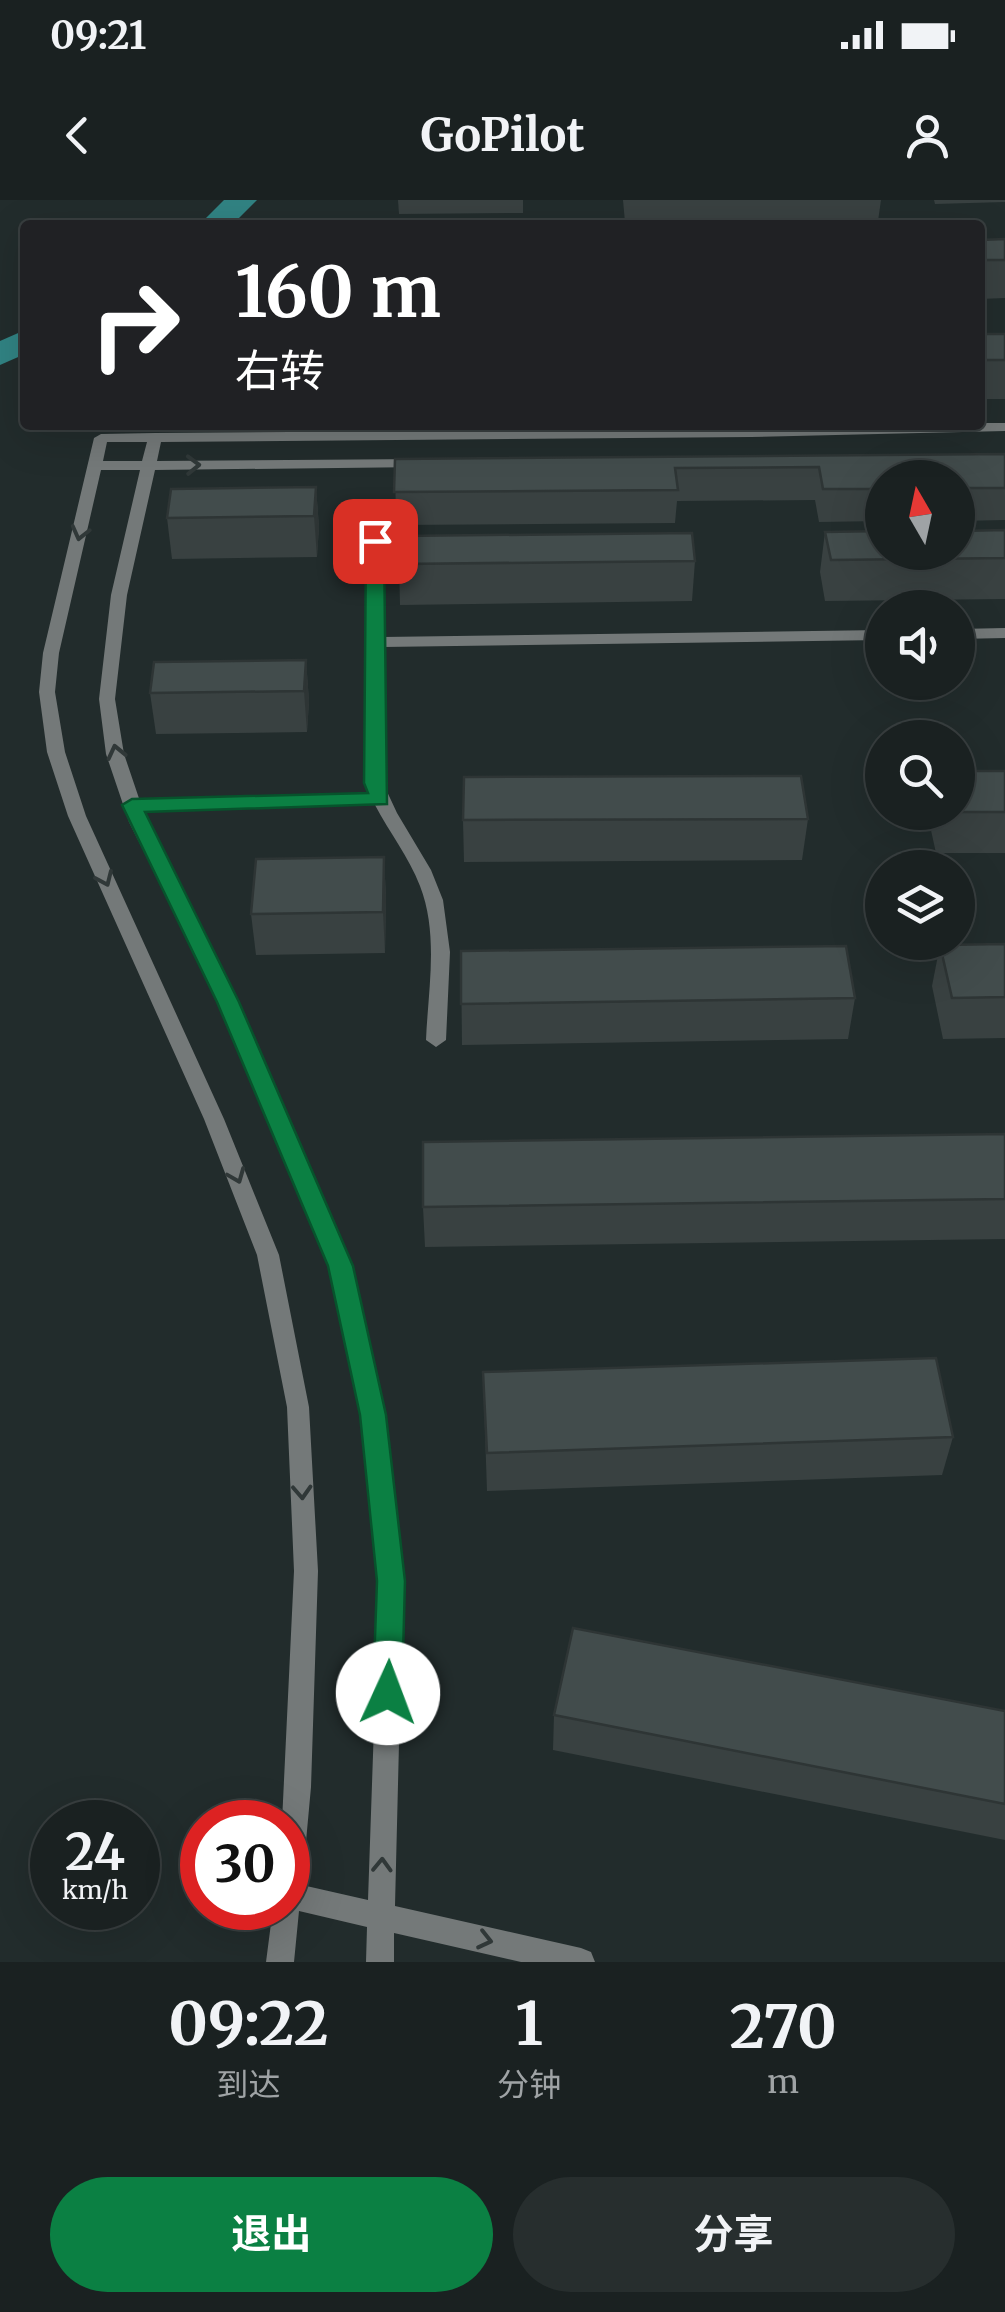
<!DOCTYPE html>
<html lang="zh">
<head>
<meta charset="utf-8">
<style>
  body { margin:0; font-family:Merriweather,"Noto Sans SC",serif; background:#272e2e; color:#f1f3f6; height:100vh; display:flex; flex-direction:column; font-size:38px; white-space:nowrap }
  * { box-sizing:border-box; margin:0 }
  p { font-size:32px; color:#9fa3a5 }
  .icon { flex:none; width:55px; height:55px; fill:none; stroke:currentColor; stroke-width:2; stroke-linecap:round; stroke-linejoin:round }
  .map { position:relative; height:1762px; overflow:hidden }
  .drawer { display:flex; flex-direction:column; background:#1a2121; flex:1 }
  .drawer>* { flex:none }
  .hud { position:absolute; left:20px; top:20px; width:965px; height:210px; border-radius:10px; box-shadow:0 10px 40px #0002,0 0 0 2px #383e3f; background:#202124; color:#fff; overflow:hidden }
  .needle { width:65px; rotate:351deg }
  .controls { position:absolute; left:865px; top:260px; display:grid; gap:20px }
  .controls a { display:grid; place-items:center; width:110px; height:110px; border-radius:50%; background:#1a2121; box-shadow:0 10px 40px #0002,0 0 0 2px #383e3f; font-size:50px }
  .speed { position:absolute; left:30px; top:1600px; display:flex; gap:20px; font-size:50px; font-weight:700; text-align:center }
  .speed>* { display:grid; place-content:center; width:130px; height:130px; border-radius:50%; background:#1a2121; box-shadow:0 10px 40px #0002,0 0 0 2px #383e3f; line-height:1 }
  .speed small { font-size:25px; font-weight:400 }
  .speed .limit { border:15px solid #d22; background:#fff; color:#111 }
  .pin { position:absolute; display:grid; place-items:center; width:85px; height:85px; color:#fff; margin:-42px; border-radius:20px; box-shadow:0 5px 15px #0006 }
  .me { position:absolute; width:110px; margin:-55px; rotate:2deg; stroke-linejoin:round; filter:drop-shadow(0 0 8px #0008) }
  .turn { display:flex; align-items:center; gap:35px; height:210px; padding:0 50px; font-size:45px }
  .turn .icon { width:130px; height:130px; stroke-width:2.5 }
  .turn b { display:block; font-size:70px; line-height:85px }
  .eta { display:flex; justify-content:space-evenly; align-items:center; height:170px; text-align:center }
  .eta b { font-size:60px; font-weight:700; line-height:70px }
  .button { display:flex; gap:20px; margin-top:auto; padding:20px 50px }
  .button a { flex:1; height:115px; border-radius:60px; background:#0b8043; color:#fff; font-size:40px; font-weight:700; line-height:115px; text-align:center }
  .button a+a { background:#272e2e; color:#f1f3f6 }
  .status { display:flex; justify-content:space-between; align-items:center; height:70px; padding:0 50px; background:#1a2121; direction:ltr }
  .status svg { height:28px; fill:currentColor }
  header { display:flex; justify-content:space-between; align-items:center; height:130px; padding:0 50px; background:#1a2121; font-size:45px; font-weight:700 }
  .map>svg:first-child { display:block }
</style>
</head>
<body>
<div class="status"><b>09:21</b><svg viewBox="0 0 49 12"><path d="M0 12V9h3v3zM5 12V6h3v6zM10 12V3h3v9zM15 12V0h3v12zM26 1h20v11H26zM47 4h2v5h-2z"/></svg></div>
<header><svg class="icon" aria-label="back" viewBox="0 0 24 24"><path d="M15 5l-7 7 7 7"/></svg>GoPilot<svg class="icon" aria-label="person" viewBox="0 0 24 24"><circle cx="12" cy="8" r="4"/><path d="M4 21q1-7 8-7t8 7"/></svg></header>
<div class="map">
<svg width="1005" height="1762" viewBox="0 0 1005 1762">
  <rect width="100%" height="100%" fill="#222c2c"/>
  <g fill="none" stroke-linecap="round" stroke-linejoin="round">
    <g fill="#318383" fill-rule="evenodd">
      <polygon points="224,0 257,0 232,25 199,25"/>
      <polygon points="25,130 25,154 0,165 0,141"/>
    </g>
    <g fill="#747979" fill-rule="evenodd">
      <path d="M 375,336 L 383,341 L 383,437 L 882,430 L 882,440 L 383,447 L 383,583 L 397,613 L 431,670 L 443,700 L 450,752 L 446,840 L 436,847 L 426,840 C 428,790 439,735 420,686 C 409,657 389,632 375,605 L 132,611 L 123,605 L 132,599 L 369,593 L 365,583 L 367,341 Z"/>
      <polygon points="1005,428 1005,438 958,439 958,429"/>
    </g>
    <path fill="#747979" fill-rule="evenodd" d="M 980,223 L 1005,223 L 1005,231 L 751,237 L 161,242 L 157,261 L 423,259 L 430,263 L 423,267 L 155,270 L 127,395 L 115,499 L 124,554 L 147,622 L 224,771 L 352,1066 L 384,1215 L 403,1381 L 395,1706 L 581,1748 L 591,1752 L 595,1762 L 521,1762 L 394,1733 L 394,1762 L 366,1762 L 367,1727 L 299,1711 L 294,1762 L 266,1762 L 273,1708 L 288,1708 L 288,1622 L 282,1622 L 294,1371 L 287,1207 L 257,1055 L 204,919 L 68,616 L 47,552 L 39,492 L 43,453 L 94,238 L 101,234 L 155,233 L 751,229 ZM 107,242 L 147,242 L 142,261 L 103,261 ZM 101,270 L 140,270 L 111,395 L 99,499 L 106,554 L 129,622 L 204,771 L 330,1066 L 362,1215 L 379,1381 L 368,1700 L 302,1685 L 311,1587 L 318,1371 L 309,1207 L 279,1055 L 224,919 L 86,616 L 65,552 L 55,492 L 59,453 Z"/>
  </g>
  <g fill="#394141">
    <polygon points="398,0 523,0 523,13 399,14"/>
    <polygon points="623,0 881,0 878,21 625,22"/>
    <polygon points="934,0 1005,0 1005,2 935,4"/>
    <polygon points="1005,39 1005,98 980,99 980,40"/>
    <rect x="980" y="134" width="25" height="65"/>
    <polygon points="1005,254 1005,320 958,321 958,278 882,278 882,321 819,322 815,300 677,301 675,323 396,325 395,259"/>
    <polygon points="316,287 319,327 317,357 172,359 167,318"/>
    <polygon points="1005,330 1005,399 825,401 820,372 825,332"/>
    <polygon points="695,361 692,401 400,405 399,364"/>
    <polygon points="306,460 309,501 307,532 156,534 150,493"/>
    <polygon points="1005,571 1005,653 936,653 927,612 958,612"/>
    <polygon points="808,619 802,660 464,662 463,620"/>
    <polygon points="384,657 386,698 385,753 256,755 251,714"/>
    <polygon points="1005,744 1005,838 943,839 932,786 940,745"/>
    <polygon points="461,751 855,798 848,839 462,845"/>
    <polygon points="1005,934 1005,1039 425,1047 423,1007"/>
    <polygon points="483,1172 953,1237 942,1275 487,1291"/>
    <polygon points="1005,1511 1005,1640 553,1550 554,1515"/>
  </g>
  <g fill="#2e3535">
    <polygon points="316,287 319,327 317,357 314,316"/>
    <polygon points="306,460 309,501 307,532 304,491"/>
    <polygon points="384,657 386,698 385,753 383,712"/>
  </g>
  <g fill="#424c4c" stroke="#2e3535" stroke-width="2.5">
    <polygon points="1005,39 1005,60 980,60 980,40"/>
    <rect x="980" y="134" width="25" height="26"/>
    <polygon points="1005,254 1005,288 958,288 958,278 882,278 882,289 823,289 819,267 675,268 678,290 394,292 395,259"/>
    <polygon points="316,287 314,316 167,318 171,289"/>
    <polygon points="1005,330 1005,358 831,360 825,332 882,331 882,352 958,352 958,331"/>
    <polygon points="692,333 695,361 399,364 400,336"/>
    <polygon points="306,460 304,491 150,493 154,462"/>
    <rect x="958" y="571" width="47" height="41"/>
    <polygon points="801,576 808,619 463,620 464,577"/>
    <polygon points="384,657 383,712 251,714 256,659"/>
    <polygon points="1005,744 1005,797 952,798 940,745"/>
    <polygon points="846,746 855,798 461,804 461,751"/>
    <polygon points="1005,934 1005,999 423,1007 423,942"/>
    <polygon points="936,1158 953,1237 487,1253 483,1172"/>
    <polygon points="573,1428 1005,1511 1005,1604 554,1515"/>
  </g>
  <defs><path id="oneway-chevron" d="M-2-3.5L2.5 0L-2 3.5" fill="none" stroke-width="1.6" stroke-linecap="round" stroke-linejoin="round" transform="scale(2.5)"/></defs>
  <g stroke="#303838">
    <use href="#oneway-chevron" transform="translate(193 265) rotate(-1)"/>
    <use href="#oneway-chevron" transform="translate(80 333) rotate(104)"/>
    <use href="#oneway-chevron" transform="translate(116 552) rotate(-103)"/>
    <use href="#oneway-chevron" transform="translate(105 679) rotate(66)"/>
    <use href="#oneway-chevron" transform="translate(237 976) rotate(68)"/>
    <use href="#oneway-chevron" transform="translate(302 1292) rotate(87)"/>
    <use href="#oneway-chevron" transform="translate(382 1665) rotate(-88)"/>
    <use href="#oneway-chevron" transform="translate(485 1740) rotate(13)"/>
  </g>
  <polygon fill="#0b8043" stroke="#07532c" stroke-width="2.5" points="375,335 384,341 387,604 145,612 239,802 353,1066 386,1215 405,1381 402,1493 398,1502 388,1506 377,1502 373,1493 377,1381 360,1215 328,1066 217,802 122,605 132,599 368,593 364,583 366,341"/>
</svg>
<div class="controls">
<a><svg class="needle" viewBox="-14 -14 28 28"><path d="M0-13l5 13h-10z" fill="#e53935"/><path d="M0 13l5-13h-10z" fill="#9fa3a5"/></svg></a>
<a><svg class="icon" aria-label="sound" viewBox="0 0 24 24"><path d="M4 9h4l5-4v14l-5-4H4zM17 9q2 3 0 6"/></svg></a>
<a><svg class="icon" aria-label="search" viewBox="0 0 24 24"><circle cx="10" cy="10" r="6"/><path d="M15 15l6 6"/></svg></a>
<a><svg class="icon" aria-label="layers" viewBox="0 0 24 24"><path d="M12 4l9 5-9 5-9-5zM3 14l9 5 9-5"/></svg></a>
</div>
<div class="speed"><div>24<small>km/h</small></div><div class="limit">30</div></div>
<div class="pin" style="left:375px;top:341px;background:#d93025"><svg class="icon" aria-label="arrive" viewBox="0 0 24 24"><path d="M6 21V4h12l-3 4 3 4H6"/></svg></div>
<svg class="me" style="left:388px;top:1493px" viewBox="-20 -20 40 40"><circle r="19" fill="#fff"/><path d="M0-13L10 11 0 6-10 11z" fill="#0b8043"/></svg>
<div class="hud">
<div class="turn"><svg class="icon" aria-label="right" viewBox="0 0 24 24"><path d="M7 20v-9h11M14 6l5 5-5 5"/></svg><div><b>160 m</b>右转</div></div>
</div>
</div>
<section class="drawer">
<div class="eta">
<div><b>09:22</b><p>到达</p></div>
<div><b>1</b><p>分钟</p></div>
<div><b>270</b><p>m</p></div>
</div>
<div class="button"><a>退出</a><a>分享</a></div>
</section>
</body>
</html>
